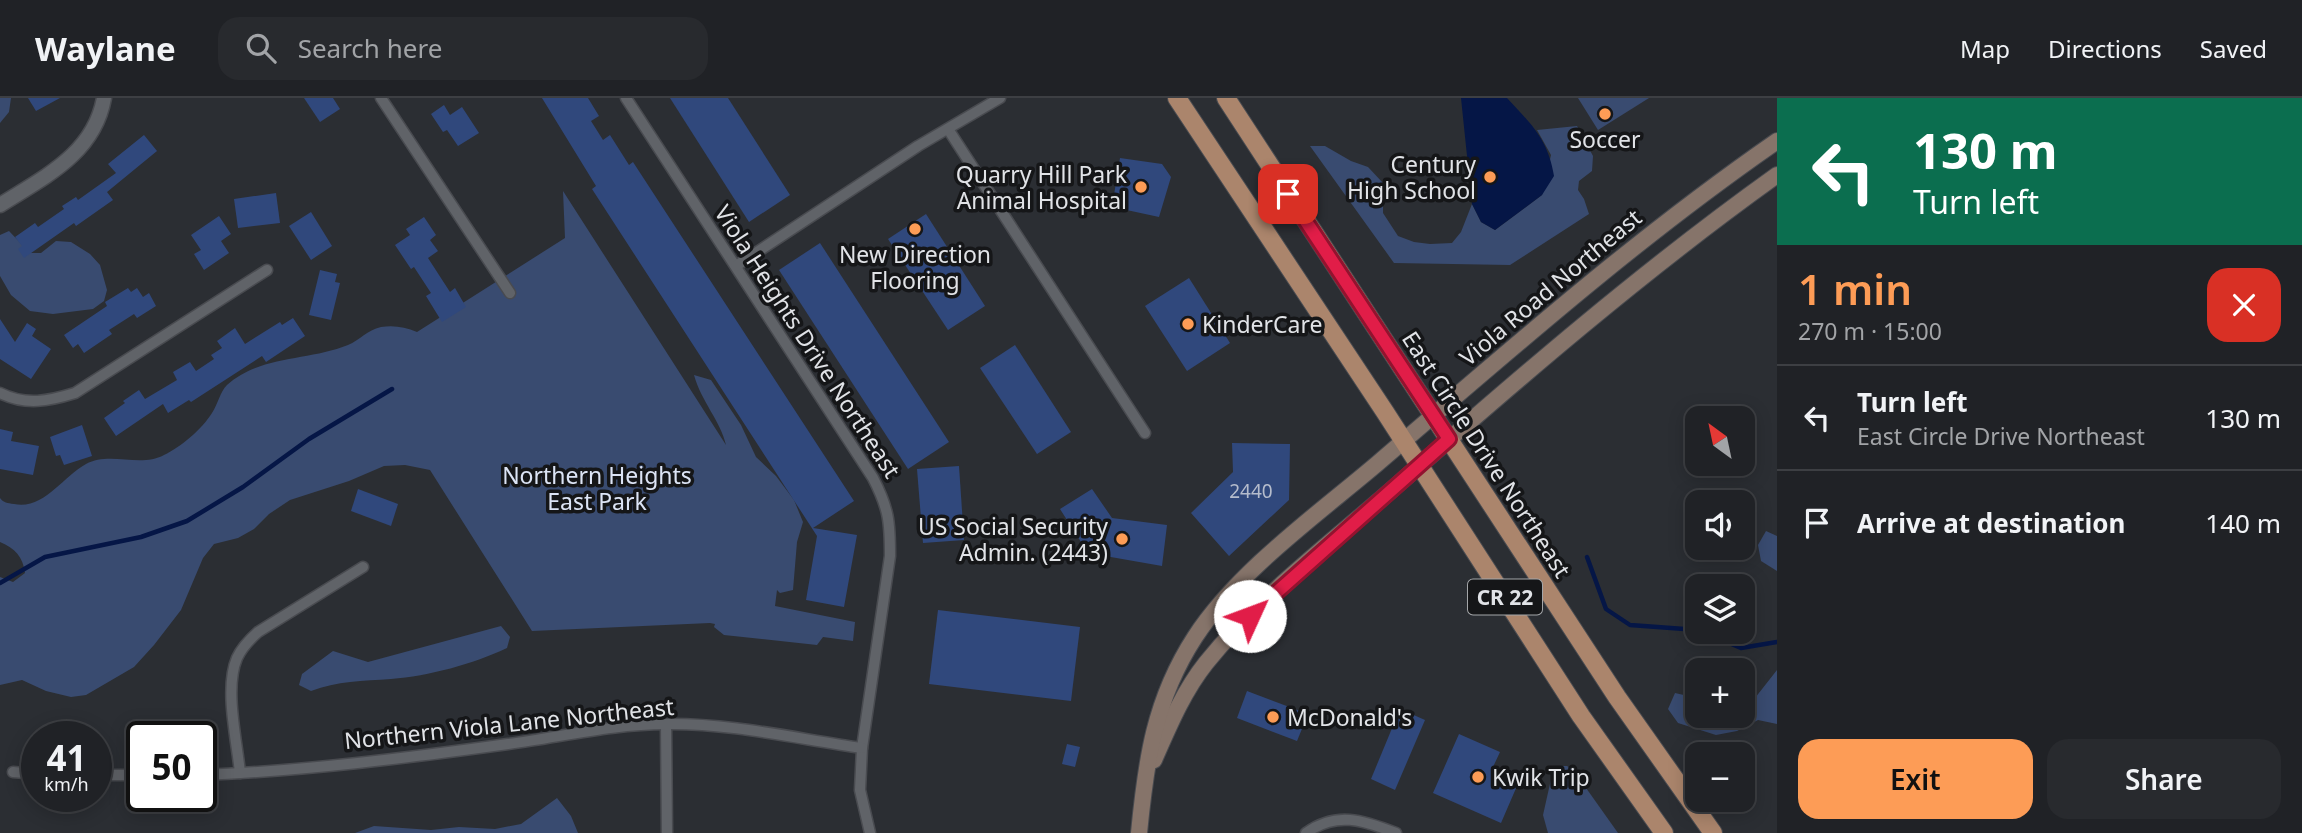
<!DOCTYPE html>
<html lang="en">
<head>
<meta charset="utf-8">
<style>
  body { margin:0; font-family:"Noto Sans",sans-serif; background:#282a2e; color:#f1f3f6; height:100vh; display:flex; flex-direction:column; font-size:26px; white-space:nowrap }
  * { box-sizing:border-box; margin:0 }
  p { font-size:23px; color:#a2a4a7 }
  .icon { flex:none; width:38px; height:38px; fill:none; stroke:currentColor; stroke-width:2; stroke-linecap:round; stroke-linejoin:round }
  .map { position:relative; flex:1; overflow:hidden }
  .panel { display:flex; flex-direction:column; background:#202226; width:525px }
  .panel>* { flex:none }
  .hud { background:#0b6e4f; color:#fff; overflow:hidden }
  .needle { width:46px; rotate:327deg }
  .tools { position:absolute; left:1685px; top:308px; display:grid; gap:14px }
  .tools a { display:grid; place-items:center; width:70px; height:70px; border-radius:14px; background:#202226; box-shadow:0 4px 18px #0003,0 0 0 2px #3d3f43; font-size:35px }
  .speed { position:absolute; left:21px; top:623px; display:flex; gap:14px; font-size:35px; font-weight:700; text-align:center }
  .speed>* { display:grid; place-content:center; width:91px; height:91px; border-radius:50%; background:#202226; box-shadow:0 4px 18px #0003,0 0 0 2px #3d3f43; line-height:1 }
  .speed small { font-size:18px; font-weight:400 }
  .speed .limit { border:4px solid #111; border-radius:10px; background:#fff; color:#111 }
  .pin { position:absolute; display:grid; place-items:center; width:60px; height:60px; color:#fff; margin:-30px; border-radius:14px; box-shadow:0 4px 10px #0006 }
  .me { position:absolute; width:77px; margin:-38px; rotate:47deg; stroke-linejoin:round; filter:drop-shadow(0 0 5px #0008) }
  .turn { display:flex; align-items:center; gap:24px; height:147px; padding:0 21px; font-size:32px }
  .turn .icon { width:91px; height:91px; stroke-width:2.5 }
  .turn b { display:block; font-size:49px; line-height:60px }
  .round { display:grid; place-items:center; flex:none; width:74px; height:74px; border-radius:21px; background:#282a2e }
  .summary { display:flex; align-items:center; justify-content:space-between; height:119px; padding:0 21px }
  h1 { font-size:42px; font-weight:600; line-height:52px; color:#fd9c56 }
  .button { display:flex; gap:14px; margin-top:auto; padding:14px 21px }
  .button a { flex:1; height:80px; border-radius:21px; background:#fd9c56; color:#111; font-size:28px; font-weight:600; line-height:80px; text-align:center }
  .button a+a { background:#282a2e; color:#f1f3f6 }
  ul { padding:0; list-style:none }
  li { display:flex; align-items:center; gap:21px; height:105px; padding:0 21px; border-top:2px solid #3d3f43 }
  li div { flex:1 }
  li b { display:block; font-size:26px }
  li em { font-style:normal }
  header { display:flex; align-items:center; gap:42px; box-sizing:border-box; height:98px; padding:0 35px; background:#202226; border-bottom:2px solid #3d3f43 }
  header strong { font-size:33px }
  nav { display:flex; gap:38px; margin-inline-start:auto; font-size:24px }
  .search { width:490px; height:63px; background:#282a2e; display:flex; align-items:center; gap:18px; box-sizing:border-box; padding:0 24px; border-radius:21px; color:#a2a4a7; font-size:26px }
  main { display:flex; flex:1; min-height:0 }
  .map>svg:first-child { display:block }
</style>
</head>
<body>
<header>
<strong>Waylane</strong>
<div class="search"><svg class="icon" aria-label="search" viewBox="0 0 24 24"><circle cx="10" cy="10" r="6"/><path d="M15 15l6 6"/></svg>Search here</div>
<nav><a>Map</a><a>Directions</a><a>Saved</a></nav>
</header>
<main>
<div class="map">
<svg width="1777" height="735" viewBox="0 0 1777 735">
  <rect width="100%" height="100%" fill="#2b2e33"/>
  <g fill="#394b70">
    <polygon points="0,0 11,0 9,14 0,25"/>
    <polygon points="1578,0 1649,0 1598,32"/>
    <polygon points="1577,28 1593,58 1592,73 1579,83 1578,92 1584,101 1589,116 1510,167 1394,165 1310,48 1325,48 1351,63 1368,69 1383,85 1383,115 1398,138 1414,144 1430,146 1452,145 1461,134 1472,106 1481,124 1495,132 1542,97 1551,57 1537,32"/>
    <path d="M 563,93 L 726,347 C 721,324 701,303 694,277 L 711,282 L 741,327 L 756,359 L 776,378 L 794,402 L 803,424 L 797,444 L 793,492 L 780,495 L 777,492 L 775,508 L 855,524 L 853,543 L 823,539 L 817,547 L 724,537 L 714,529 L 715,526 L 710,525 L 532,533 L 430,372 L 405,367 L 384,368 L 349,383 L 290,402 L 269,416 L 254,431 L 238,440 L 214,446 L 203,460 L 181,512 L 154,547 L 134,569 L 86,597 L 71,599 L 46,593 L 22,582 L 0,587 L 0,479 L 13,484 L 25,475 C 23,459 15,450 0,444 L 0,400 C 4,405 7,405 14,406 C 44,412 62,379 86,366 C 110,353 140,370 164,357 C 181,349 202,331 212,315 C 218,306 220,294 227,287 C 260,257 309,263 348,247 C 360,242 367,232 381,229 C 394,227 405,229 417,234 L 565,140 Z"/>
    <polygon points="9,133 30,155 41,155 56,143 71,144 90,156 100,167 107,192 104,203 93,211 53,216 30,213 11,197 0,178 0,137"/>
    <polygon points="1766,433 1777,438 1777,473 1761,463 1758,447"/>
    <path d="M 501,528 L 510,539 L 507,550 C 473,566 429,578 391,581 C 363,583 337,583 311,593 L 299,587 L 302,576 L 333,553 L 368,564 Z"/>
    <polygon points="1777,572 1777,626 1758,622 1737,633 1716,637 1678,625 1668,611 1675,595 1697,600 1698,618 1743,618 1743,607 1755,600"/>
    <polygon points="1554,668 1567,668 1574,673 1618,735 1548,735 1543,717"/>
    <polygon points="557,700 571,718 578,735 355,735 374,728 431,732 459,729 495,731 521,726"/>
  </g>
  <path fill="#051646" d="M 1461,0 L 1507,0 C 1531,26 1548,41 1554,78 L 1542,97 L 1495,132 L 1481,124 L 1472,106 Z"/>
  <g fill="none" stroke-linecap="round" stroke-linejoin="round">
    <g stroke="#051646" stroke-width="4.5">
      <polyline points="1587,459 1606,511 1630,527 1698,532"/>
      <polyline points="0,485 45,459 141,439 187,423 243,389 309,341 392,291"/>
      <polyline points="1703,534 1741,550 1777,544"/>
    </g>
  </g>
  <g fill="#30487c">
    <polygon points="28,0 60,0 36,13"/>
    <polygon points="304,0 333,0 340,11 320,24"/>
    <polygon points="542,0 588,0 599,18 591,23 603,42 610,37 629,67 633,64 854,403 813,430 857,437 844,509 806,502 817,438 592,91 596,88"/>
    <polygon points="670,0 728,0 790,97 749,124"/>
    <polygon points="444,7 450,17 462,9 479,35 458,48 447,32 443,34 431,16"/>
    <polygon points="144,37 157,53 107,94 113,102 76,128 74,125 24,160 18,151 22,148 15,139 35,125 38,129 64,111 62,108 76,99 78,102 116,75 108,66"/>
    <polygon points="1120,60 1162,66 1171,79 1159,119 1122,111 1118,113 1109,100 1114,97"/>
    <polygon points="276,95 280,125 238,130 234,101"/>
    <polygon points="311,114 332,148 311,162 289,128"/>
    <polygon points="926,116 985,208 948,232 888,141"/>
    <polygon points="219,118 231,136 221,143 229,155 204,172 194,156 201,152 191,137"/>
    <polygon points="424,119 436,137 430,142 438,153 428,160 450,194 455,190 466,209 442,224 426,198 431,195 414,169 411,171 395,147 410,137 406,131"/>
    <polygon points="820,145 949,344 908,371 779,172"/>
    <polygon points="320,172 337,176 335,184 340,185 331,222 309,217"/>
    <polygon points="1189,180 1230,245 1187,273 1145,208"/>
    <polygon points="128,190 131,194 137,190 143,199 149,195 156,208 137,220 134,216 109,232 112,236 84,255 78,246 73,250 64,237 107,208 105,204"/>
    <polygon points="293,220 305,238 266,264 262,258 191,304 189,302 168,315 163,306 116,338 104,320 125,305 123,303 139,292 145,301 177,282 173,274 190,264 196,273 214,261 211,257 222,250 217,243 235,230 245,246 280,224 282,227"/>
    <polygon points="0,221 15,244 27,225 36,231 32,238 51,251 31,281 0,261"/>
    <polygon points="1015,247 1071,334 1037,356 980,270"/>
    <polygon points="82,327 92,358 64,367 60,357 56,358 50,339"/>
    <polygon points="0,331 13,334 11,343 39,348 33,377 0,371"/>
    <polygon points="1232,345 1290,346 1289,402 1229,458 1191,415 1233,374"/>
    <polygon points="959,368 964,442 923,445 917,371"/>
    <polygon points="358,391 398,406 391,428 351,413"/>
    <polygon points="1092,391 1112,420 1167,427 1162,468 1088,455 1060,411"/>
    <polygon points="938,512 1080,529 1071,603 929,586"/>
    <polygon points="1247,593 1308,616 1297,643 1237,620"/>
    <polygon points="1400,611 1425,622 1395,692 1371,681"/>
    <polygon points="1459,636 1500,654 1493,669 1520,681 1501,725 1433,695"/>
    <polygon points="1067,646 1080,649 1075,669 1062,666"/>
  </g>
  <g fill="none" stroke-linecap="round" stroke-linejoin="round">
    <g stroke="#494b50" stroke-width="13">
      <g id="minor">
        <polyline points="381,0 510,195"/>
        <path d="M 626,0 L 873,380 C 889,411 890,424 890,458 L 862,650 L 860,692 L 870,735"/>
        <polyline points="948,31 1145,335"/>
        <polyline points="736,168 918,48 1000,0"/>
        <path d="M 0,295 C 26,308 49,303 75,295 L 267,172"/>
        <polyline points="666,626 667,735"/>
        <polyline points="13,674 37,676"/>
        <path d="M 240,675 C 237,643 224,590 237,560 C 242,549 249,542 258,534 L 363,469"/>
        <polyline points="96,677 142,677"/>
        <path d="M 201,677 C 304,673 407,660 508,646 C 561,639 614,626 666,626 C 731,625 798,641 862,650"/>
        <path d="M 1306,735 C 1336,713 1363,722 1396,735"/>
      </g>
    </g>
    <g stroke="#494b50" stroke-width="17">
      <path id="tertiary" d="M 0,107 C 44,79 94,56 104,0"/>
    </g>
    <g stroke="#494b50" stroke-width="18">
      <g id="secondary">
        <path d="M 1154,662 C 1169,628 1183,594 1206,565 C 1260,498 1332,444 1396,388 C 1519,280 1644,172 1777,77"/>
        <path d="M 1139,735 C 1146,663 1154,602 1195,539 C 1238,473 1318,416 1378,365 C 1510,252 1634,142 1777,43"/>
      </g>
    </g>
    <g stroke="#494b50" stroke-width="20">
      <g id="primary">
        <polyline points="1177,0 1385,314 1581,618 1664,735"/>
        <polyline points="1226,0 1617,599 1713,735"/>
      </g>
    </g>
    <use href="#minor" stroke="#606368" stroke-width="10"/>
    <use href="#tertiary" stroke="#606368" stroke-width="14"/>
    <use href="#secondary" stroke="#86746a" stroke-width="16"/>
    <use href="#primary" stroke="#ab856c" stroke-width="18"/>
  </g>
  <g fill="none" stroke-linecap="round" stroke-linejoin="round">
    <g stroke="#92132f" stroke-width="18">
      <polyline id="route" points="1250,518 1449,341 1288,96"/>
    </g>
    <use href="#route" stroke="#e11d48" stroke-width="12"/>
  </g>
  <g fill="#fd9c56" stroke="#151618" stroke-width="2.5">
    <circle cx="1605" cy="16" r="7"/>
    <circle cx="1490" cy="79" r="7"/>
    <circle cx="1141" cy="89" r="7"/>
    <circle cx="915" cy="131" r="7"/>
    <circle cx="1188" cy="226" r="7"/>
    <circle cx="1122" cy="441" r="7"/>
    <circle cx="1273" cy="619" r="7"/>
    <circle cx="1478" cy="679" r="7"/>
  </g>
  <g text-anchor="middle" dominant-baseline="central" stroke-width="7" stroke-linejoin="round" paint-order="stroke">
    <g font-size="19" fill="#b5bccc">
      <text x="1251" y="393">2440</text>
    </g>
    <rect fill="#151618" stroke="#a4a6a9" stroke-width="2" x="1468" y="481.5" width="74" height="35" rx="5"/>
    <g font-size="21" font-weight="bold" fill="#e1e3e7">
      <text x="1505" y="499">CR 22</text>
    </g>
    <g font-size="23" fill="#e1e3e7" stroke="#151618" text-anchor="end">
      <text x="1605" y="41" text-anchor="middle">Soccer</text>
      <text x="1476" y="66">Century<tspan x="1476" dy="26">High School</tspan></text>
      <text x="1127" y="76">Quarry Hill Park<tspan x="1127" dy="26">Animal Hospital</tspan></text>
      <text x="915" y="156" text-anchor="middle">New Direction<tspan x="915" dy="26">Flooring</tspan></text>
      <text x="1202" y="226" text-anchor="start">KinderCare</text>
      <text x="1108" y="428">US Social Security<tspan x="1108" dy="26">Admin. (2443)</tspan></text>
      <text x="1287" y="619" text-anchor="start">McDonald's</text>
      <text x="1492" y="679" text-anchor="start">Kwik Trip</text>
    </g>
    <g font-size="23" fill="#e1e3e7" stroke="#151618">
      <text transform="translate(1550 189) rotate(-40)">Viola Road Northeast</text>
      <text transform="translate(808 243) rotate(57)">Viola Heights Drive Northeast</text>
      <text transform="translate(1487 356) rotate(57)">East Circle Drive Northeast</text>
      <text transform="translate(509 625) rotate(-6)">Northern Viola Lane Northeast</text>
    </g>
    <g font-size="23" fill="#dce4f5" stroke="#151618">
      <text x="597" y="377">Northern Heights<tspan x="597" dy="26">East Park</tspan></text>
    </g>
  </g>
</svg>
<div class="tools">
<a><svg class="needle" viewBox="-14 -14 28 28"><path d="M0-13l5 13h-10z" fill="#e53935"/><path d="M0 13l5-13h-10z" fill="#a2a4a7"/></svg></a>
<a><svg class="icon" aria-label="sound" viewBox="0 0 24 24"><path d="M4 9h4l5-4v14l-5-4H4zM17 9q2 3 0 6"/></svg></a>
<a><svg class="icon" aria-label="layers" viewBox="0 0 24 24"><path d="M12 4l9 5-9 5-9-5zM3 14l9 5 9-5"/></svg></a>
<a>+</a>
<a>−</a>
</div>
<div class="speed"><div>41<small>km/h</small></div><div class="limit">50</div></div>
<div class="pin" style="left:1288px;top:96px;background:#d93025"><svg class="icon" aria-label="arrive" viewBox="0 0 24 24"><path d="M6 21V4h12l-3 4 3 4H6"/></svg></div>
<svg class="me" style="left:1250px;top:518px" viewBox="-20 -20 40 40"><circle r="19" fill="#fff"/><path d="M0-13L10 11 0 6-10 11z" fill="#e11d48"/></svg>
</div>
<section class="panel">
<div class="hud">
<div class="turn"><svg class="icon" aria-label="left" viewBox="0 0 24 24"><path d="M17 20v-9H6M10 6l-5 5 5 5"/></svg><div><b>130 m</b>Turn left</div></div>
</div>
<div class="summary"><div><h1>1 min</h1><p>270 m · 15:00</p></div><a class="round" style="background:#d93025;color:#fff"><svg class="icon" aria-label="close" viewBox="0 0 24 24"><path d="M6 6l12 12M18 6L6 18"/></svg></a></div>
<ul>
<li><svg class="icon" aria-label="left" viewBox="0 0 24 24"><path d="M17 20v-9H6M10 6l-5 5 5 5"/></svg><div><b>Turn left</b><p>East Circle Drive Northeast</p></div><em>130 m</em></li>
<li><svg class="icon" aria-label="arrive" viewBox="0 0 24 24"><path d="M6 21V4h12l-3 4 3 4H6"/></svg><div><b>Arrive at destination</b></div><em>140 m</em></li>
</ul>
<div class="button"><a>Exit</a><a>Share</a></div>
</section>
</main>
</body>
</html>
